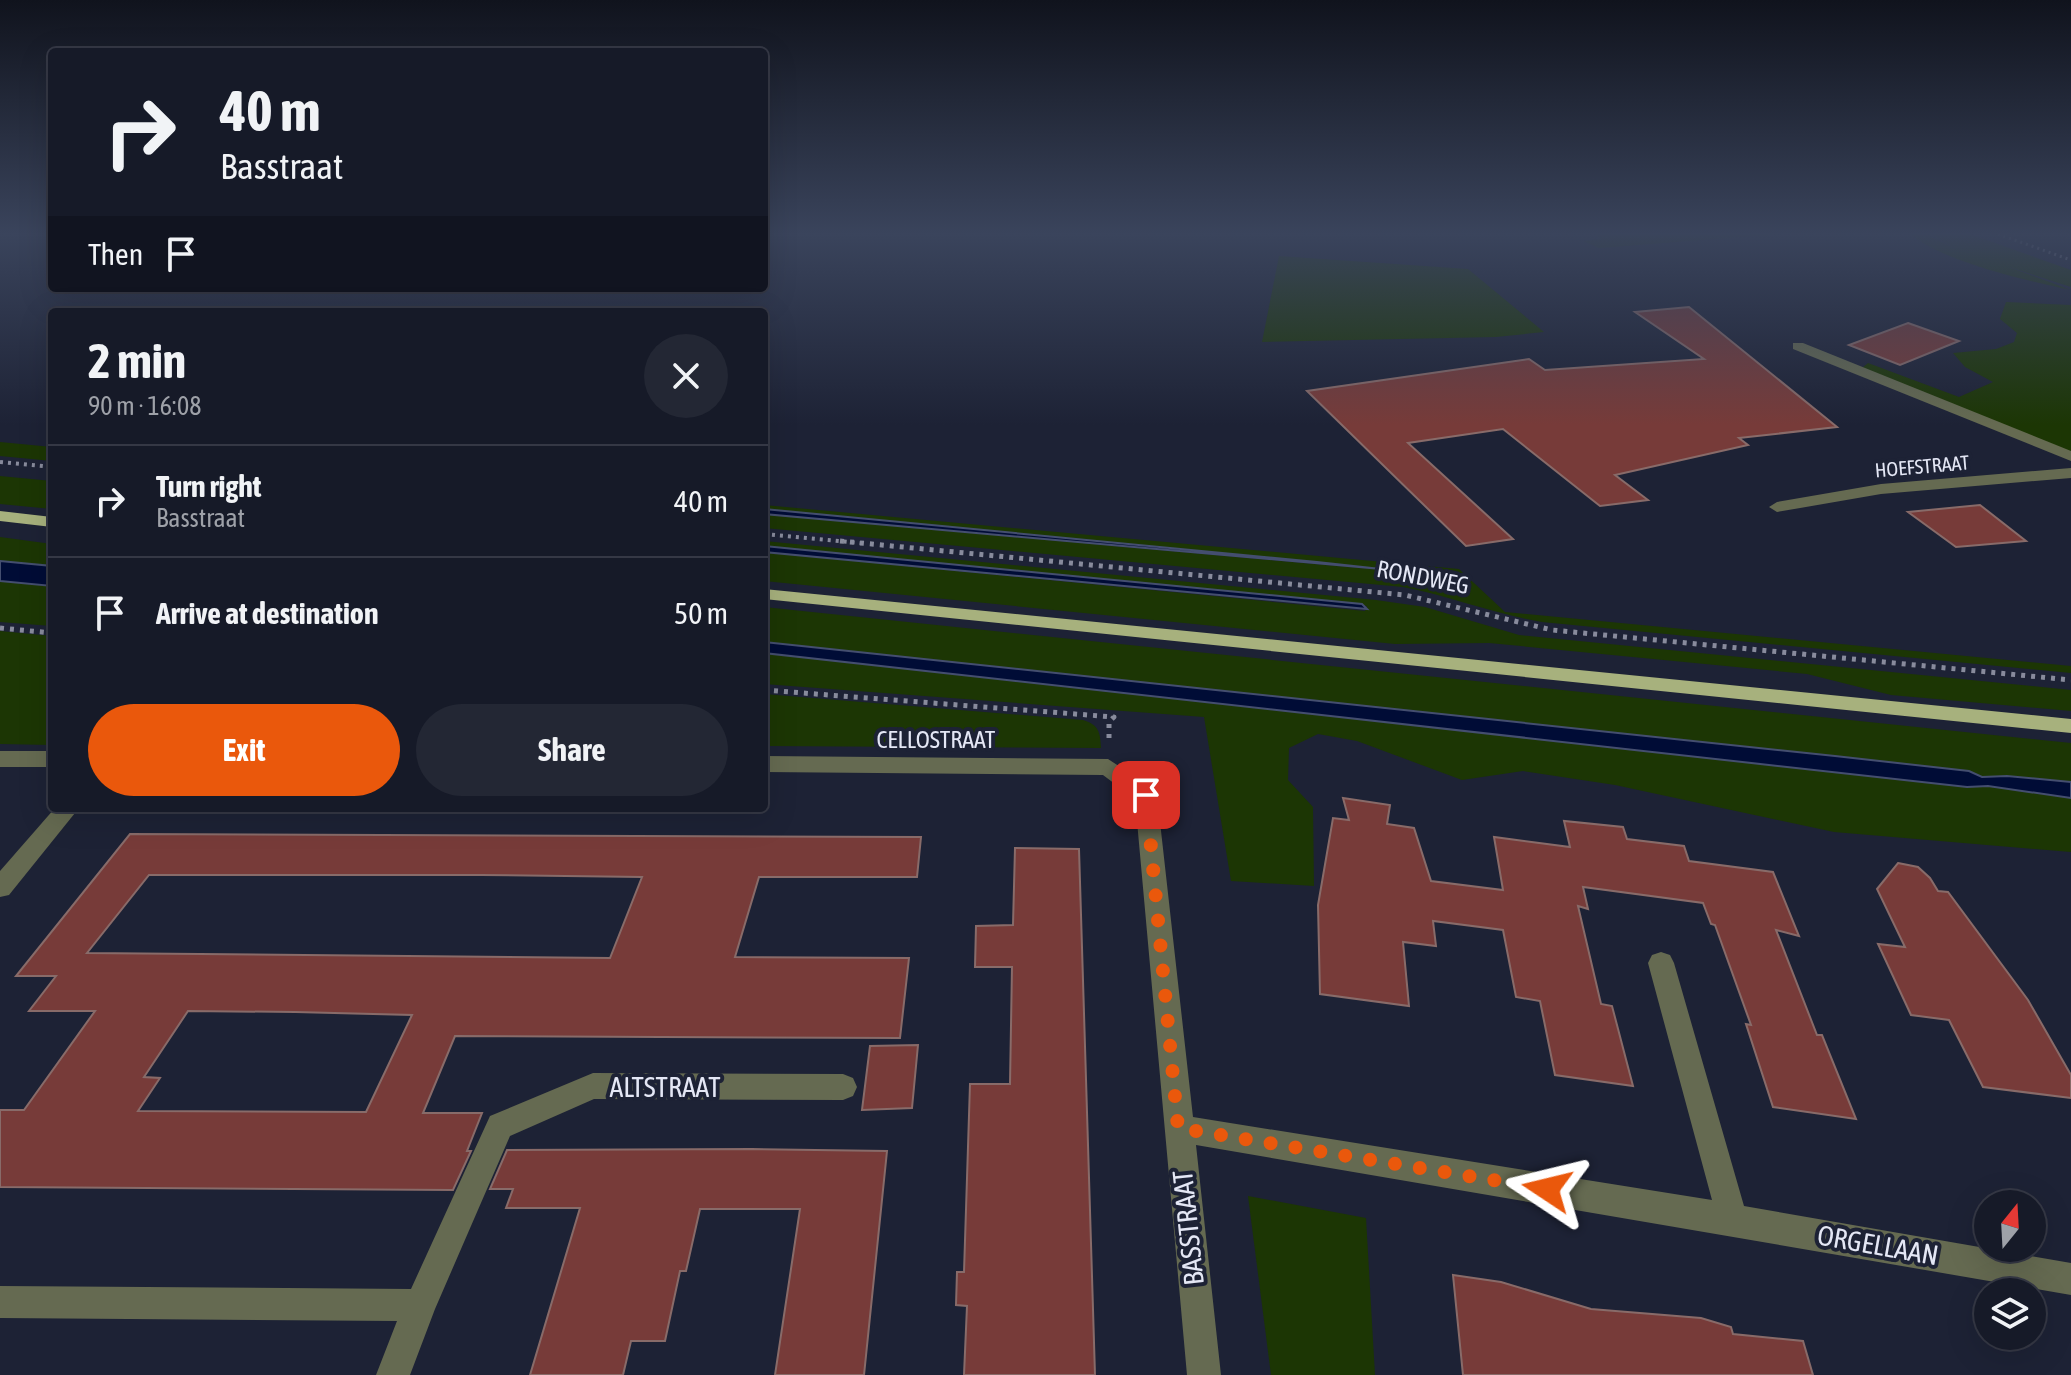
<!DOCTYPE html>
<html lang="en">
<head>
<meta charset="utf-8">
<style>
  body { margin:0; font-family:"Asap Condensed",sans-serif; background:#232734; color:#f1f3f6; height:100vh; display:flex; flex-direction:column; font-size:30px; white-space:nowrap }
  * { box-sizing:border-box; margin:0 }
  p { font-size:26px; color:#9ea1a8 }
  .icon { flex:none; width:44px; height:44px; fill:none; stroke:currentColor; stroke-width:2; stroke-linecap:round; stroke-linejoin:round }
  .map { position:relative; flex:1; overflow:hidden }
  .sheet { position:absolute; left:48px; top:308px; width:720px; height:504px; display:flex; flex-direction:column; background:#161a28; border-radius:8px; box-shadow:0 8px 32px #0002,0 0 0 2px #353845 }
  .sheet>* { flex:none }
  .hud { position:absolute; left:48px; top:48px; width:720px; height:244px; border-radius:8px; box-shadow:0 8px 32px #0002,0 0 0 2px #353845; background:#161a28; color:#f1f3f6; overflow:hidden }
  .needle { width:52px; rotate:18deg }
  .buttons { position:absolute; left:1974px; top:1190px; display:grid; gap:16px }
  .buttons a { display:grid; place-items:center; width:72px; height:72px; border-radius:50%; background:#161a28; box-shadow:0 8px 32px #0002,0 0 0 2px #353845; font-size:40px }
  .pin { position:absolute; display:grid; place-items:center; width:68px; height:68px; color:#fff; margin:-34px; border-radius:16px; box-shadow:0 4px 12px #0006 }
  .me { position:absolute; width:88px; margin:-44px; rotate:280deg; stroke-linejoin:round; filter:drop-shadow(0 0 6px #0008) }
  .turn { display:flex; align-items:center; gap:28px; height:168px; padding:0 40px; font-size:36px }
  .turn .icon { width:104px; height:104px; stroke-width:2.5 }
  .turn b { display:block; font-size:56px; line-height:68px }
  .then { display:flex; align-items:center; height:76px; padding:0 40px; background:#0003; gap:16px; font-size:30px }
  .round { display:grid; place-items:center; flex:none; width:84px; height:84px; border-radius:42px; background:#232734 }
  .headline { display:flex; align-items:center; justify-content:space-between; height:136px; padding:0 40px }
  h1 { font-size:48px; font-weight:700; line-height:60px }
  .action { display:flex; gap:16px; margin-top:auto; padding:16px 40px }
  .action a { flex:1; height:92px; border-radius:48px; background:#ea580c; color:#fff; font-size:32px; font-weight:700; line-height:92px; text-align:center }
  .action a+a { background:#232734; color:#f1f3f6 }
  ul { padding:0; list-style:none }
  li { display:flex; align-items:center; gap:24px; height:112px; padding:0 40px; border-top:2px solid #353845 }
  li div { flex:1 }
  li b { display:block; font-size:30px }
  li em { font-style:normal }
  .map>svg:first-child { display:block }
</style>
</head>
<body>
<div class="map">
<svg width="2071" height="1375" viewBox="0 0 2071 1375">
  <rect width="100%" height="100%" fill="#1d2235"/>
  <g fill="#1c3604">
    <polygon points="1592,232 1806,232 1599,248 1583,241 1601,239"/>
    <path d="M 1908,232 L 1923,232 L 1961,252 L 1927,232 L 1964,232 L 2071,270 L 2071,287 L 2006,266 L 2071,290 C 2028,281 1939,261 1908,232 Z"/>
    <polygon points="1279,256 1468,269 1544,332 1496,337 1262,342"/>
    <polygon points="2006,302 2071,305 2071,453 1862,368 1868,363 1959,397 1993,382 1965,367 1953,353 1996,349 2014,342 2017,333 2000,319"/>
    <polygon points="0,442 52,447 52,461 0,456"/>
    <polygon points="0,476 52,481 52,509 0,504"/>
    <path d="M 764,505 L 1459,569 L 1505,612 L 2071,666 L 2071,673 L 1542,622 C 1494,614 1450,596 1403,587 L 764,528 L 764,514 L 1380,570 L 764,509 Z"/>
    <polygon points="0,537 52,544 52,566 0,561"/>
    <polygon points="764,541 1376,600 1425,607 1519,635 2071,690 2071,711 1891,695 1807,674 1489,643 1395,644 764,581 764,552 1365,611 1367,606 764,546"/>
    <polygon points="0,581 52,586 52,626 0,622"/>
    <polygon points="764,607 2071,743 2071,852 1834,832 1615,785 1523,771 1462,780 1357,741 1318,734 1289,748 1288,780 1313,807 1314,886 1231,881 1204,717 764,684"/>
    <polygon points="0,631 52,636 52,745 0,744"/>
    <path d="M 764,694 L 1083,720 C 1099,725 1100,732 1101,748 L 764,746 Z"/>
    <polygon points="1248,1196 1366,1218 1375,1375 1271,1375"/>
  </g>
  <g fill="#000c36" stroke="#444e6f" stroke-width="2">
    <polygon points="764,509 1317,562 1381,569 764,514"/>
    <polygon points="764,546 1362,604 1367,609 764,552"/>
    <polygon points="0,561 52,566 52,586 0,581"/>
    <polygon points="764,642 1835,756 1969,771 1982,777 2007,776 2071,782 2071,798 1988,786 1967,787 764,653"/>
  </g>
  <g fill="#773b39" stroke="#886b69" stroke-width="2" fill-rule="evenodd">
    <polygon points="1689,307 1837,427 1739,438 1748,445 1615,475 1648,500 1600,506 1503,429 1408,443 1513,539 1466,546 1307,391 1529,359 1545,370 1704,359 1635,312"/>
    <polygon points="1908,323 1959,341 1900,365 1849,345"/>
    <polygon points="1980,505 2026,541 1956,547 1908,512"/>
    <polygon points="1343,798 1390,805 1387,824 1414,828 1431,881 1503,890 1494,837 1570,847 1564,821 1623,827 1627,839 1684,846 1689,861 1773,872 1799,936 1776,930 1817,1035 1822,1035 1856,1119 1773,1107 1746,1024 1751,1025 1715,925 1711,924 1703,903 1583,887 1588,909 1578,906 1601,1004 1612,1006 1633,1086 1555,1075 1540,1001 1516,997 1503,930 1433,921 1436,946 1403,942 1409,1006 1320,994 1318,905 1333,818 1349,820"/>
    <path d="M 130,834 L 921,837 L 917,877 L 759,877 L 735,957 L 909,958 L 900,1038 L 455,1036 L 423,1113 L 482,1113 L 467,1151 L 471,1151 L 453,1190 L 0,1187 L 0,1110 L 24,1110 L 95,1011 L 29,1011 L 56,976 L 16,976 ZM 149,875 L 481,875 L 642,877 L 610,958 L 87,953 ZM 188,1011 L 295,1012 L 412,1015 L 366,1112 L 138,1111 L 160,1078 L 144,1077 Z"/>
    <polygon points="1015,848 1079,849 1095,1375 964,1375 967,1306 956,1305 957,1272 964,1272 970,1084 1010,1084 1012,967 975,967 976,926 1013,925"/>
    <polygon points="1898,863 1918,867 1930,878 1938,891 1948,892 2028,1000 2071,1075 2071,1098 1983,1087 1949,1020 1911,1015 1878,944 1905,947 1877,889"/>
    <polygon points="918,1045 912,1108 862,1110 870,1046"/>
    <polygon points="752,1149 887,1151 864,1375 775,1375 800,1209 700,1209 686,1271 680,1271 665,1341 631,1341 623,1375 530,1375 580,1208 506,1208 513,1189 490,1189 507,1150"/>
    <polygon points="1453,1275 1501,1282 1591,1309 1701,1318 1731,1327 1733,1334 1803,1341 1813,1375 1463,1375"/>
  </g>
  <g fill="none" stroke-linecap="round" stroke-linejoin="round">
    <polyline stroke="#888b9c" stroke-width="3" stroke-dasharray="2 4" stroke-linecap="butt" points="1992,232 2071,260"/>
    <g stroke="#888b9c" stroke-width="4" stroke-dasharray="3 5" stroke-linecap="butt">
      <polyline points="0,462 52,467"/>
      <polyline points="764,534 861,543"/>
    </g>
    <g stroke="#888b9c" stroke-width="5" stroke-dasharray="4 6" stroke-linecap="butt">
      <polyline points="840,541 1405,595 1552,630 2071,680"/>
      <polyline points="0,628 52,633"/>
      <polyline points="764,690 1114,717 1109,722 1109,739"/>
    </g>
    <g fill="#656a51" fill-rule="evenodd">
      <polygon points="1793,343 1803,343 2071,451 2071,461 1793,349"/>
      <polygon points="2071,468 2071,478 1881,494 1777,512 1769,507 1777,502 1881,484"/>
      <rect x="0" y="751" width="52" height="16"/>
      <polygon points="764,756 1108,759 1154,789 1157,795 1193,1117 1712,1200 1648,963 1652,955 1661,952 1670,955 1674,963 1744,1206 2071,1263 2071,1295 1196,1145 1221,1375 1187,1375 1135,799 1103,775 764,772"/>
      <polygon points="55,808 79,808 9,895 0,897 0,871"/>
      <polygon points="593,1073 843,1074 853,1078 857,1087 853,1096 843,1100 594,1099 510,1136 435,1309 410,1375 376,1375 397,1321 0,1318 0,1286 411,1289 490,1116"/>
    </g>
    <g fill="#a7b17d" fill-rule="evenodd">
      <polygon points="0,511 52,517 52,527 0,521"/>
      <polygon points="764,589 2071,719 2071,733 764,599"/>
    </g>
  </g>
  <linearGradient id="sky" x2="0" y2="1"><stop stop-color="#10131d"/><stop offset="0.55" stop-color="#3a445c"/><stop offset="1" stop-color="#3a445c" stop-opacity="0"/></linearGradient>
  <rect width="2071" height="425" fill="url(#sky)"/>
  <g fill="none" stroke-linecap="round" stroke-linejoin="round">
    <polyline stroke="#ea580c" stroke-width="14" stroke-dasharray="0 25.2" points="1146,795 1178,1128 1547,1189"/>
  </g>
  <g text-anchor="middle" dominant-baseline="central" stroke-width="8" stroke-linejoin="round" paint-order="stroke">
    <g font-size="20" fill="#e4e7f5" stroke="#1d2235">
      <text transform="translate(1922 466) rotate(-5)">HOEFSTRAAT</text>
    </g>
    <g font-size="24" fill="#e4e7f5" stroke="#1d2235">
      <text transform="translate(1423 577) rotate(11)">RONDWEG</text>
      <text x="936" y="739">CELLOSTRAAT</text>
    </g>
    <g font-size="28" fill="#e4e7f5" stroke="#1d2235">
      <text x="665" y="1087">ALTSTRAAT</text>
      <text transform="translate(1188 1228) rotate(-96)">BASSTRAAT</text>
      <text transform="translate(1878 1245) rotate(10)">ORGELLAAN</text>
    </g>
  </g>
</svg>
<div class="buttons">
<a><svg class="needle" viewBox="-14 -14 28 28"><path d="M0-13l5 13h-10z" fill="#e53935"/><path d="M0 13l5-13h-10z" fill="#9ea1a8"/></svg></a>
<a><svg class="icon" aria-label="layers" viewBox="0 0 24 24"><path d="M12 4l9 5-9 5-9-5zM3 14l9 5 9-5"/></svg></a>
</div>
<div class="pin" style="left:1146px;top:795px;background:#d93025"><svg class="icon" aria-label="arrive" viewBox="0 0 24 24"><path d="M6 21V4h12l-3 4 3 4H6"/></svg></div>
<svg class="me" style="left:1547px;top:1189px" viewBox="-20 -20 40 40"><path d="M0-17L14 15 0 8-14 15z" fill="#ea580c" stroke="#fff" stroke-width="4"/></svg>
<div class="hud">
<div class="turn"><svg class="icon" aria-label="right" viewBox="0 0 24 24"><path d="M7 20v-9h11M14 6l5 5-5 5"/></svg><div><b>40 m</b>Basstraat</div></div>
<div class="then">Then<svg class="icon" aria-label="arrive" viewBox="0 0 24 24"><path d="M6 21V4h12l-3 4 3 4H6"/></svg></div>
</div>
<section class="sheet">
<div class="headline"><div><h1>2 min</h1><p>90 m · 16:08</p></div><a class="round"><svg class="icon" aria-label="close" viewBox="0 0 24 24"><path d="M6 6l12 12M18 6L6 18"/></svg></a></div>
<ul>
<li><svg class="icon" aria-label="right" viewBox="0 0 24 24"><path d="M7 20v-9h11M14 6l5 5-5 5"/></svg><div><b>Turn right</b><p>Basstraat</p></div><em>40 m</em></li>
<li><svg class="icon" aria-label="arrive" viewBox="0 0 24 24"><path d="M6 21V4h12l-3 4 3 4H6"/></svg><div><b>Arrive at destination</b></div><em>50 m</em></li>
</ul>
<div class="action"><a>Exit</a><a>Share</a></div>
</section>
</div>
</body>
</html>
